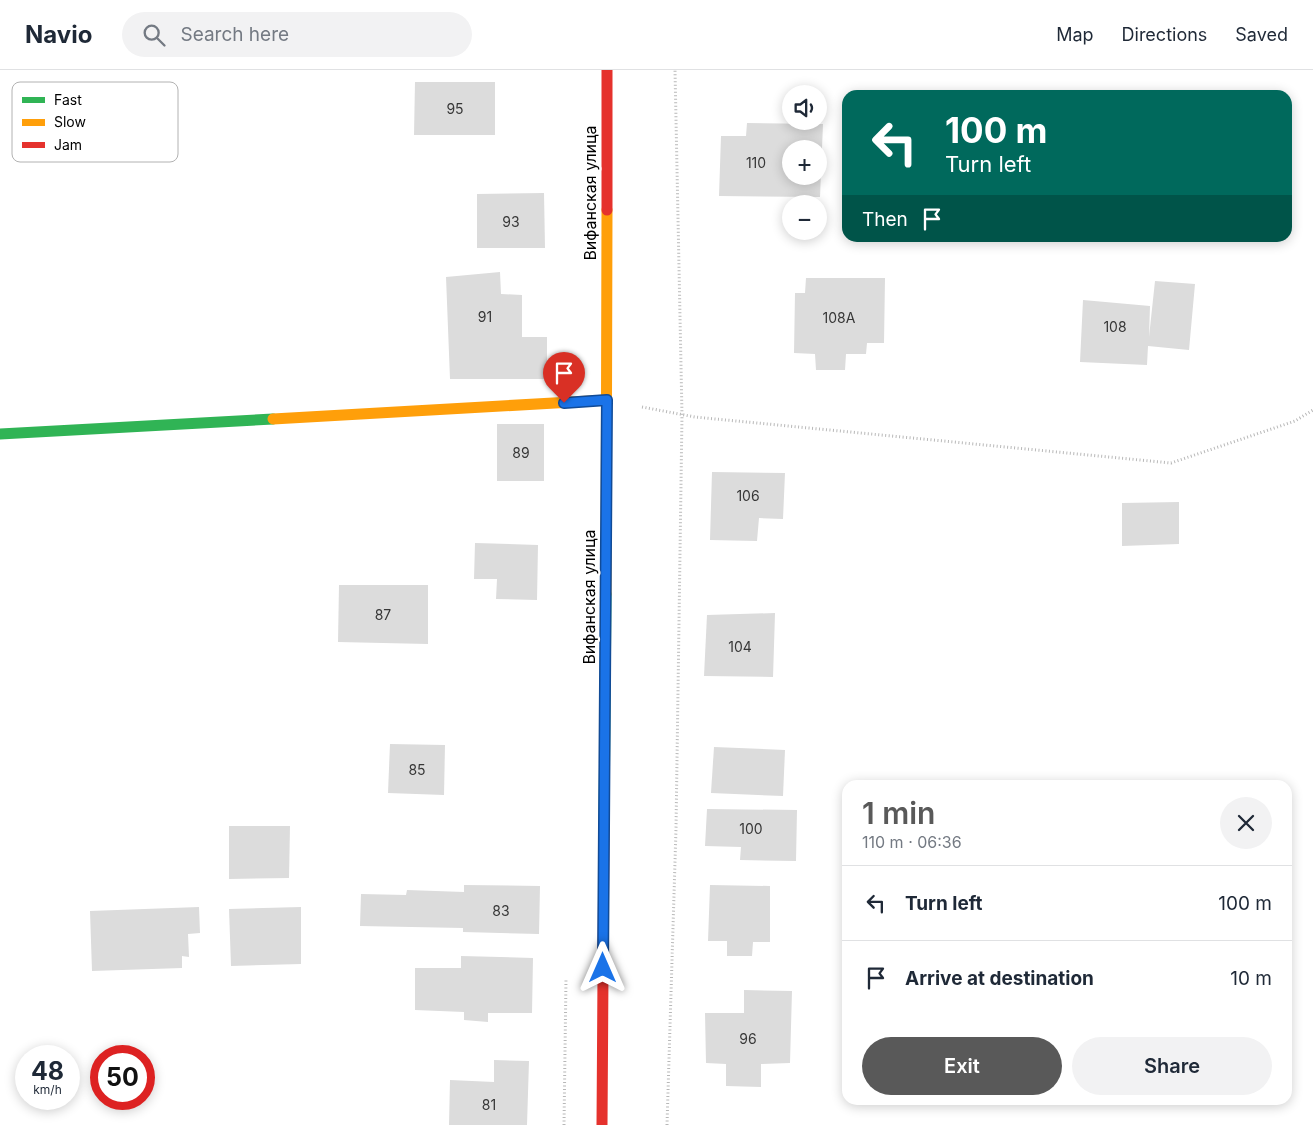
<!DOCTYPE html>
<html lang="en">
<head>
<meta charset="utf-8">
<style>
  body { margin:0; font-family:Inter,sans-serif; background:#f2f2f3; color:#1f2937; height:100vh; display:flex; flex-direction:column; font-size:19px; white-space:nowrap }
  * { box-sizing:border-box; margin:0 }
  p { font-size:16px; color:#747a83 }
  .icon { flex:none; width:28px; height:28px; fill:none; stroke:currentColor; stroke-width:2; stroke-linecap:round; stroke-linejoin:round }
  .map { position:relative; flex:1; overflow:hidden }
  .details { position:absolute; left:842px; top:710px; width:450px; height:325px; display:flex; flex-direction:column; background:#fff; border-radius:15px; box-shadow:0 2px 12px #0003 }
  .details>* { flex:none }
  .top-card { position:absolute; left:842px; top:20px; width:450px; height:152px; border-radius:15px; box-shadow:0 2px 12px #0003; background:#00695c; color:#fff; overflow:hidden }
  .controls { position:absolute; left:782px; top:15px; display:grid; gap:10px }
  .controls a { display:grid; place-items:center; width:45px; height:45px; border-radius:50%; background:#fff; box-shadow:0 2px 12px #0003; font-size:25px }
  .speed { position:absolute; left:15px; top:975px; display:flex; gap:10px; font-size:25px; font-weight:700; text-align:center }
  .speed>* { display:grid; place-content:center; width:65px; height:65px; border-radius:50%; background:#fff; box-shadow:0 2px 12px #0003; line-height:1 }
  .speed small { font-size:12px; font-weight:400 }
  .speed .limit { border:8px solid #d22; background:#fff; color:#111 }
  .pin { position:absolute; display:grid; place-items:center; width:42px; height:42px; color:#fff; margin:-51px -21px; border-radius:50% 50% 50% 0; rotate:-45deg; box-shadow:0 0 5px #0007 }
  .pin .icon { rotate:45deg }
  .me { position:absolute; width:55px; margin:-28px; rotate:0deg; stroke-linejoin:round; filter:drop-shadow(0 0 4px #0008) }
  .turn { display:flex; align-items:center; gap:18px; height:105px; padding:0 20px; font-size:22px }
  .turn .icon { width:65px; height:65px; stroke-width:2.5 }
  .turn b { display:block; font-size:35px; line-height:42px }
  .then { display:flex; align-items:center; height:48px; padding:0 20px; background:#0003; gap:10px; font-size:19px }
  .round { display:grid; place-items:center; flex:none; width:52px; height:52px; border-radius:26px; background:#f2f2f3 }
  .head { display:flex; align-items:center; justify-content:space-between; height:85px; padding:0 20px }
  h1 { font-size:30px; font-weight:600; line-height:38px; color:#595959 }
  .button { display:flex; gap:10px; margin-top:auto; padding:10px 20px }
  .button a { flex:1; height:58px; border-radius:30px; background:#595959; color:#fff; font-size:20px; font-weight:600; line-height:58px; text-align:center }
  .button a+a { background:#f2f2f3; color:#1f2937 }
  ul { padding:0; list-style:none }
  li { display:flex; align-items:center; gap:15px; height:75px; padding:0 20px; border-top:1px solid #e0e1e3 }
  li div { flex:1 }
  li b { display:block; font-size:19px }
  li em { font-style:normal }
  header { display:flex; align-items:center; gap:30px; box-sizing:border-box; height:70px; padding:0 25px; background:#fff; border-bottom:1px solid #e0e1e3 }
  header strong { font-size:24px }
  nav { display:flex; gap:28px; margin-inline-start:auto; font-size:18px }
  .search { width:350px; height:45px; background:#f2f2f3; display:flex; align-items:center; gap:12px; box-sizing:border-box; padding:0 18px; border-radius:28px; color:#747a83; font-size:19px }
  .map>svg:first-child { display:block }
</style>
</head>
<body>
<header>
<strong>Navio</strong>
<div class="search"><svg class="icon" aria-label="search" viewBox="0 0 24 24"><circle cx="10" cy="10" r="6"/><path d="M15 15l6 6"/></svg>Search here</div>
<nav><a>Map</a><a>Directions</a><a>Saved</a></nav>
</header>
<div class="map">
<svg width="1313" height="1055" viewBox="0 0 1313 1055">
  <rect width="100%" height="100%" fill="#fff"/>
  <g fill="#dcdcdc" fill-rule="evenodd">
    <polygon points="415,12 495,12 495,65 414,65"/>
    <path d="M 747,53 L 823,54 L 820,127 L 719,126 L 721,66 L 746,66 ZM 791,79 L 819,79 L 819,106 L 791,106 Z"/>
    <polygon points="544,123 545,178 477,178 477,124"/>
    <polygon points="500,202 501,224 522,225 522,267 547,267 547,309 450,309 446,207"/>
    <polygon points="806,208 885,208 884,273 867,273 866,284 846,284 845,300 816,300 815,284 794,283 795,223 805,223"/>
    <polygon points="1155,211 1195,214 1189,280 1148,276 1147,295 1080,292 1083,230 1150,236 1149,267"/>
    <rect x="497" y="354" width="47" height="57"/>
    <polygon points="712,402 785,403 783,449 759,448 757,471 710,470"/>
    <polygon points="1179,432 1179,474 1122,476 1122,433"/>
    <polygon points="475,473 538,475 537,530 496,529 497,509 474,509"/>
    <polygon points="339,515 428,515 428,574 338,572"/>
    <polygon points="775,543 773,607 704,606 707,545"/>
    <polygon points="390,674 445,675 444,725 388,723"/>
    <polygon points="714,677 785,680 783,726 711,723"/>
    <polygon points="707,739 797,740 796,791 740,790 741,777 705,776"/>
    <polygon points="229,756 290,756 289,808 229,809"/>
    <polygon points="464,815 540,816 539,864 463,862 463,858 360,856 361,824 406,825 407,820 464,822"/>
    <polygon points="710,815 770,816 770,872 753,872 752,886 727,886 727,871 708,871"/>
    <polygon points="199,837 200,863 188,864 189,887 182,886 182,898 92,901 90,841"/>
    <polygon points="301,837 301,894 231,896 229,839"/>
    <polygon points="461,886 533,888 532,943 488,943 488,952 464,950 464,942 415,940 415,898 461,898"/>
    <polygon points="744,920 792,921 790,993 761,994 761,1017 726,1016 726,994 706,993 705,943 744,943"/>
    <polygon points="494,990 529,991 527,1055 449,1055 450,1010 494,1012"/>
  </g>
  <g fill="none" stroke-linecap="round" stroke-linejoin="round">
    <g stroke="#b8b8b8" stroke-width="3" stroke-dasharray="1 2.5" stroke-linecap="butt">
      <polyline points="642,337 695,347 1171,393 1295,351 1313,340"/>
      <polyline points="564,1055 566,908"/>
      <polyline points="667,1055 676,759 682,345 675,0"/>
    </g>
    <g stroke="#30b455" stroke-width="11">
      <polyline points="0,364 273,349"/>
      <polyline points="604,755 606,524"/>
    </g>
    <g stroke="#ff9f0a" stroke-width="11">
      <polyline points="273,349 607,330"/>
      <polyline points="606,524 607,140"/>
    </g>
    <g stroke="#e5322d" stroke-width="11">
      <polyline points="607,0 607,140"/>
      <polyline points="602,1055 604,755"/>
    </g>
  </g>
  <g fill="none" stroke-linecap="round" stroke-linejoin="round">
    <g stroke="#114b97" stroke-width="12">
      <polyline id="route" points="564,333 607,330 603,898"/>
    </g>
    <use href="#route" stroke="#1a73e8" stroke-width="9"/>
  </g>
  <g text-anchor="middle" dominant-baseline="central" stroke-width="4.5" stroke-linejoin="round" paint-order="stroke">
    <g font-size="14" fill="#373737">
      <text x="455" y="38">95</text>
      <text x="756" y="92">110</text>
      <text x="511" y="151">93</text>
      <text x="485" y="246">91</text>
      <text x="839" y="247">108А</text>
      <text x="1115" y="256">108</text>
      <text x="521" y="382">89</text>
      <text x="748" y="425">106</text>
      <text x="383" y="544">87</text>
      <text x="740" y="576">104</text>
      <text x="417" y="699">85</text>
      <text x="751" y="758">100</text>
      <text x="501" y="840">83</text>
      <text x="748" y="968">96</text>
      <text x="489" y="1034">81</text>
    </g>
    <g font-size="16" fill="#000" stroke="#fff">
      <text transform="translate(590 123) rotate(-90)">Вифанская улица</text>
      <text transform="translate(589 527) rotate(-90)">Вифанская улица</text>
    </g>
  </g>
  <rect x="12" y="12" width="166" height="80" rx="8" fill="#fff" stroke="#b2b2b2" stroke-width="1"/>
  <rect x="22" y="27" width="23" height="6" fill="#30b455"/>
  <rect x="22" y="49" width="23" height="7" fill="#ff9f0a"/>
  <rect x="22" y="72" width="23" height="6" fill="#e5322d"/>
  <g font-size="14" fill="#000">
    <text x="54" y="35">Fast</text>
    <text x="54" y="57">Slow</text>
    <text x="54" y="80">Jam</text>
  </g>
</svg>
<div class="controls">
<a><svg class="icon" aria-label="sound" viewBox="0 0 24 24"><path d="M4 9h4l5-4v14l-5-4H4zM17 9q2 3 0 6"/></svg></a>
<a>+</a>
<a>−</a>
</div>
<div class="speed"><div>48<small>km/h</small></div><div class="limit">50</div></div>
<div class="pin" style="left:564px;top:333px;background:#d93025"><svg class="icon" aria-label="arrive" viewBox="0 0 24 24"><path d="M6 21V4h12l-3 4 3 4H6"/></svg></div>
<svg class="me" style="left:603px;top:898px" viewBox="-20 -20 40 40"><path d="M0-17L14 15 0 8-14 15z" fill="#1a73e8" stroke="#fff" stroke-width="4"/></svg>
<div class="top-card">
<div class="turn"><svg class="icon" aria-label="left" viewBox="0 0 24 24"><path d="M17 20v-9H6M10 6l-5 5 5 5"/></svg><div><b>100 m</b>Turn left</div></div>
<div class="then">Then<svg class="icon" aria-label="arrive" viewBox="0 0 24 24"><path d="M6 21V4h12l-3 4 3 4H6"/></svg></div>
</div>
<section class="details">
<div class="head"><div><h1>1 min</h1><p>110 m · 06:36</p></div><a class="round"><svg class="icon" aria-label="close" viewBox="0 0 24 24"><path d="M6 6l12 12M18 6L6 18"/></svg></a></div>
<ul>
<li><svg class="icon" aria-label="left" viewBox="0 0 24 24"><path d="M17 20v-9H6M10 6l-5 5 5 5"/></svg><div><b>Turn left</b></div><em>100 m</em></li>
<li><svg class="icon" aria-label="arrive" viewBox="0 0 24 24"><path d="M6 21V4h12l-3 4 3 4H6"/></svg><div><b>Arrive at destination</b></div><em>10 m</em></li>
</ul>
<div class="button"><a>Exit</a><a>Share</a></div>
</section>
</div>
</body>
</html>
